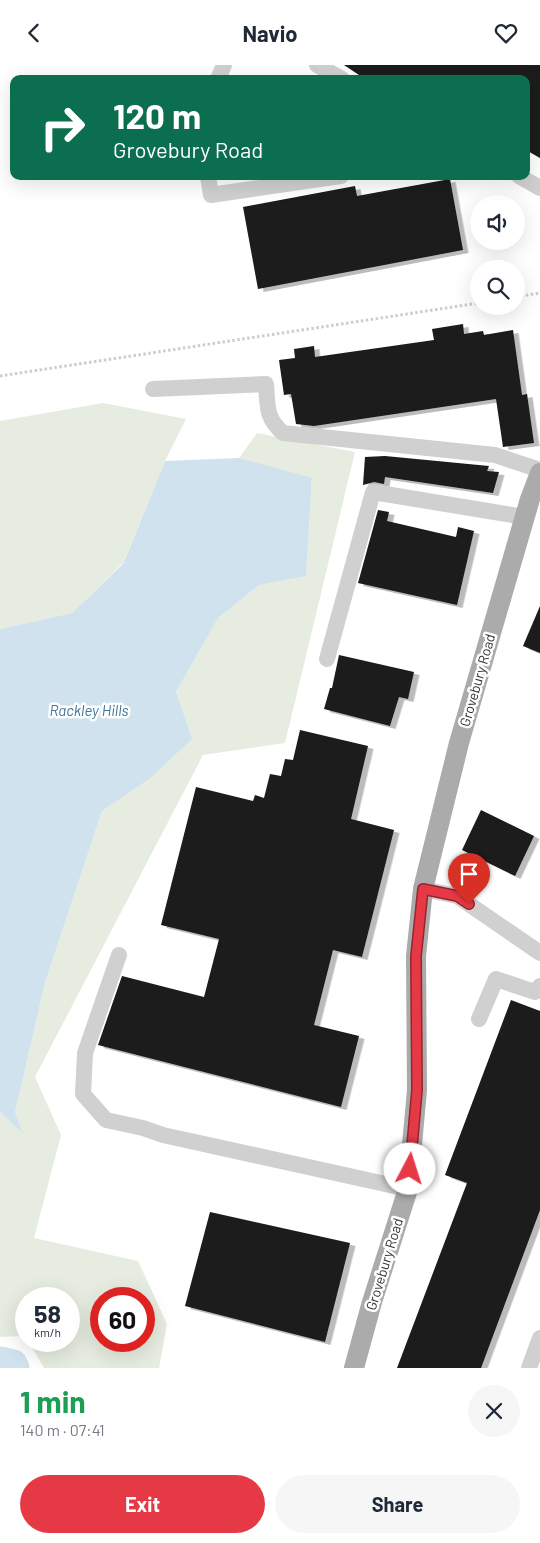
<!DOCTYPE html>
<html lang="en">
<head>
<meta charset="utf-8">
<style>
  body { margin:0; font-family:Barlow,sans-serif; background:#f6f6f7; color:#1f2937; height:100vh; display:flex; flex-direction:column; font-size:19px; white-space:nowrap }
  * { box-sizing:border-box; margin:0 }
  p { font-size:16px; color:#747a83 }
  .icon { flex:none; width:28px; height:28px; fill:none; stroke:currentColor; stroke-width:2; stroke-linecap:round; stroke-linejoin:round }
  .map { position:relative; height:1303px; overflow:hidden }
  .drawer { display:flex; flex-direction:column; background:#fff; flex:1 }
  .drawer>* { flex:none }
  .top-card { position:absolute; left:10px; top:10px; width:520px; height:105px; border-radius:10px; box-shadow:0 5px 20px #0002; background:#0b6e4f; color:#fff; overflow:hidden }
  .tools { position:absolute; left:470px; top:130px; display:grid; gap:10px }
  .tools a { display:grid; place-items:center; width:55px; height:55px; border-radius:50%; background:#fff; box-shadow:0 5px 20px #0002; font-size:25px }
  .speed { position:absolute; left:15px; top:1222px; display:flex; gap:10px; font-size:25px; font-weight:700; text-align:center }
  .speed>* { display:grid; place-content:center; width:65px; height:65px; border-radius:50%; background:#fff; box-shadow:0 5px 20px #0002; line-height:1 }
  .speed small { font-size:12px; font-weight:400 }
  .speed .limit { border:8px solid #d22; background:#fff; color:#111 }
  .pin { position:absolute; display:grid; place-items:center; width:42px; height:42px; color:#fff; margin:-51px -21px; border-radius:50% 50% 50% 0; rotate:-45deg; box-shadow:0 0 5px #0007 }
  .pin .icon { rotate:45deg }
  .me { position:absolute; width:55px; margin:-28px; rotate:5deg; stroke-linejoin:round; filter:drop-shadow(0 0 4px #0008) }
  .turn { display:flex; align-items:center; gap:18px; height:105px; padding:0 20px; font-size:22px }
  .turn .icon { width:65px; height:65px; stroke-width:2.5 }
  .turn b { display:block; font-size:35px; line-height:42px }
  .round { display:grid; place-items:center; flex:none; width:52px; height:52px; border-radius:26px; background:#f6f6f7 }
  .summary { display:flex; align-items:center; justify-content:space-between; height:85px; padding:0 20px }
  h1 { font-size:30px; font-weight:700; line-height:38px; color:#1e9e55 }
  .cta { display:flex; gap:10px; margin-top:auto; padding:10px 20px }
  .cta a { flex:1; height:58px; border-radius:30px; background:#e63946; color:#fff; font-size:20px; font-weight:700; line-height:58px; text-align:center }
  .cta a+a { background:#f6f6f7; color:#1f2937 }
  header { display:flex; justify-content:space-between; align-items:center; height:65px; padding:0 20px; background:#fff; font-size:22px; font-weight:700 }
  .map>svg:first-child { display:block }
</style>
</head>
<body>
<header><svg class="icon" aria-label="back" viewBox="0 0 24 24"><path d="M15 5l-7 7 7 7"/></svg>Navio<svg class="icon" aria-label="heart" viewBox="0 0 24 24"><path d="M12 20l-8-8c-3-5 5-10 8-4 3-6 11-1 8 4z"/></svg></header>
<div class="map">
<svg width="540" height="1303" viewBox="0 0 540 1303">
  <defs>
    <filter id="shadow"><feDropShadow dx="5.5" dy="3" stdDeviation="0" flood-color="#0004"/></filter>
  </defs>
  <rect width="100%" height="100%" fill="#fff"/>
  <g fill="#e6ecdf" fill-rule="evenodd">
    <polygon points="103,338 186,354 165,396 123,498 72,548 0,564 0,356"/>
    <path d="M 257,368 L 355,387 L 285,678 L 203,690 L 35,1012 L 61,1070 L 34,1173 L 138,1196 L 167,1259 L 159,1303 L 44,1303 L 28,1276 L 69,1276 L 69,1234 L 26,1234 L 26,1274 L 24,1271 L 0,1272 L 0,1047 L 22,1066 L 15,1048 L 45,918 L 102,746 L 148,715 L 176,627 L 218,553 L 259,520 L 306,510 L 312,414 L 239,393 ZM 101,1234 L 144,1234 L 144,1276 L 101,1276 Z"/>
  </g>
  <polygon fill="#cfe2ee" points="239,393 312,413 306,511 259,520 218,553 176,627 192,674 148,715 102,746 45,918 15,1048 23,1068 0,1047 0,564 72,548 123,499 165,396"/>
  <g fill="none" stroke-linecap="round" stroke-linejoin="round">
    <polyline stroke="#cfe2ee" stroke-width="29" points="0,1296 13,1299 15,1303"/>
  </g>
  <g fill="#1a1a1a" filter="url(#shadow)">
    <polygon points="344,0 540,0 540,93 526,85 526,14 365,14"/>
    <polygon points="450,114 463,185 258,224 243,142 355,121 357,131"/>
    <polygon points="463,259 464,269 483,266 484,270 513,265 522,330 527,329 534,378 503,382 496,334 314,361 296,359 291,329 284,330 279,295 295,293 294,284 314,281 315,292 434,275 432,264"/>
    <polygon points="385,391 489,401 487,406 499,407 493,428 385,412 384,419 374,417 363,420 365,392"/>
    <polygon points="378,445 389,447 387,456 456,472 458,462 474,466 457,540 358,518"/>
    <polygon points="540,541 540,588 523,581"/>
    <polygon points="339,590 414,607 408,634 399,632 390,661 324,644 330,623 332,623"/>
    <polygon points="300,665 368,681 351,754 394,765 362,892 333,885 314,960 359,971 341,1042 98,980 122,911 204,932 219,874 161,860 196,722 253,736 255,730 264,733 270,709 281,711 285,694 293,695"/>
    <polygon points="481,745 534,771 515,811 462,785"/>
    <polygon points="511,935 540,946 540,1145 481,1303 397,1303 467,1118 445,1110"/>
    <polygon points="210,1147 350,1178 325,1277 185,1241"/>
  </g>
  <g fill="none" stroke-linecap="round" stroke-linejoin="round">
    <g stroke="#cdcdcd" stroke-width="3" stroke-dasharray="2.5 2.5" stroke-linecap="butt">
      <polyline points="516,232 540,228"/>
      <polyline points="0,311 479,238"/>
    </g>
    <g stroke="#d0d0d0" stroke-width="16">
      <polyline points="317,0 342,14"/>
      <polyline points="218,14 224,0"/>
      <polyline points="208,111 211,130 341,111"/>
      <polyline points="519,111 540,123"/>
      <path d="M 153,324 L 266,319 C 268,341 265,352 283,368 L 495,390 L 540,405"/>
      <polyline points="327,594 373,427 524,452"/>
      <polyline points="423,824 457,831 540,888"/>
      <polyline points="119,890 85,988 83,1029 106,1055 143,1063 163,1070 408,1124"/>
      <polyline points="479,954 496,914 535,927 540,921"/>
      <polyline points="529,1303 540,1273"/>
    </g>
    <polyline stroke="#ababab" stroke-width="20" points="354,1303 372,1237 408,1124 417,1025 416,891 423,824 459,678 530,434 540,408"/>
  </g>
  <g fill="none" stroke-linecap="round" stroke-linejoin="round">
    <g stroke="#96252e" stroke-width="12">
      <polyline id="route" points="410,1104 417,1025 416,891 423,824 457,831 469,839"/>
    </g>
    <use href="#route" stroke="#e63946" stroke-width="9"/>
  </g>
  <g text-anchor="middle" dominant-baseline="central" stroke-width="5" stroke-linejoin="round" paint-order="stroke">
    <g font-size="14" fill="#333" stroke="#fff">
      <text transform="translate(477 615) rotate(-74)">Grovebury Road</text>
      <text transform="translate(384 1199) rotate(-73)">Grovebury Road</text>
    </g>
    <g font-size="15" font-style="italic" fill="#3f7597" stroke="#fff">
      <text x="89" y="645">Rackley Hills</text>
    </g>
  </g>
</svg>
<div class="tools">
<a><svg class="icon" aria-label="sound" viewBox="0 0 24 24"><path d="M4 9h4l5-4v14l-5-4H4zM17 9q2 3 0 6"/></svg></a>
<a><svg class="icon" aria-label="search" viewBox="0 0 24 24"><circle cx="10" cy="10" r="6"/><path d="M15 15l6 6"/></svg></a>
</div>
<div class="speed"><div>58<small>km/h</small></div><div class="limit">60</div></div>
<div class="pin" style="left:469px;top:839px;background:#d93025"><svg class="icon" aria-label="arrive" viewBox="0 0 24 24"><path d="M6 21V4h12l-3 4 3 4H6"/></svg></div>
<svg class="me" style="left:410px;top:1104px" viewBox="-20 -20 40 40"><circle r="19" fill="#fff"/><path d="M0-13L10 11 0 6-10 11z" fill="#e63946"/></svg>
<div class="top-card">
<div class="turn"><svg class="icon" aria-label="right" viewBox="0 0 24 24"><path d="M7 20v-9h11M14 6l5 5-5 5"/></svg><div><b>120 m</b>Grovebury Road</div></div>
</div>
</div>
<section class="drawer">
<div class="summary"><div><h1>1 min</h1><p>140 m · 07:41</p></div><a class="round"><svg class="icon" aria-label="close" viewBox="0 0 24 24"><path d="M6 6l12 12M18 6L6 18"/></svg></a></div>
<div class="cta"><a>Exit</a><a>Share</a></div>
</section>
</body>
</html>
